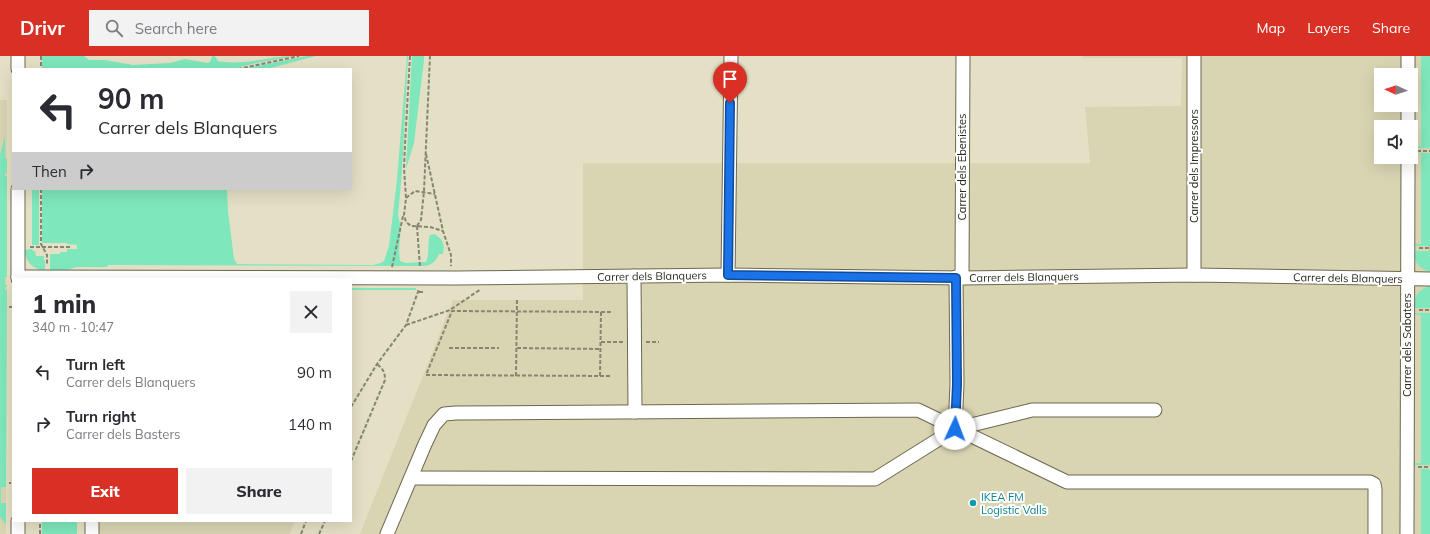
<!DOCTYPE html>
<html lang="en">
<head>
<meta charset="utf-8">
<style>
  body { margin:0; font-family:Mulish,sans-serif; background:#f2f2f3; color:#2b2b33; height:100vh; display:flex; flex-direction:column; font-size:15px; white-space:nowrap }
  * { box-sizing:border-box; margin:0 }
  p { font-size:13px; color:#7c7c81 }
  .icon { flex:none; width:22px; height:22px; fill:none; stroke:currentColor; stroke-width:2; stroke-linecap:round; stroke-linejoin:round }
  .map { position:relative; flex:1; overflow:hidden }
  .sheet { position:absolute; left:12px; top:222px; width:340px; height:244px; display:flex; flex-direction:column; background:#fff; border-radius:0px; box-shadow:0 4px 16px #0002 }
  .sheet>* { flex:none }
  .top-card { position:absolute; left:12px; top:12px; width:340px; height:122px; border-radius:0px; box-shadow:0 4px 16px #0002; background:#fff; color:#2b2b33; overflow:hidden }
  .needle { width:26px; rotate:274deg }
  .controls { position:absolute; left:1374px; top:12px; display:grid; gap:8px }
  .controls a { display:grid; place-items:center; width:44px; height:44px; border-radius:0px; background:#fff; box-shadow:0 4px 16px #0002; font-size:20px }
  .pin { position:absolute; display:grid; place-items:center; width:34px; height:34px; color:#fff; margin:-41px -17px; border-radius:50% 50% 50% 0; rotate:-45deg; box-shadow:0 0 4px #0007 }
  .pin .icon { rotate:45deg }
  .me { position:absolute; width:44px; margin:-22px; rotate:2deg; stroke-linejoin:round; filter:drop-shadow(0 0 3px #0008) }
  .turn { display:flex; align-items:center; gap:14px; height:84px; padding:0 20px; font-size:18px }
  .turn .icon { width:52px; height:52px; stroke-width:2.5 }
  .turn b { display:block; font-size:28px; line-height:34px }
  .then { display:flex; align-items:center; height:38px; padding:0 20px; background:#0003; gap:8px; font-size:15px }
  .round { display:grid; place-items:center; flex:none; width:42px; height:42px; border-radius:0px; background:#f2f2f3 }
  .overview { display:flex; align-items:center; justify-content:space-between; height:68px; padding:0 20px }
  h1 { font-size:24px; font-weight:800; line-height:30px }
  .button { display:flex; gap:8px; margin-top:auto; padding:8px 20px }
  .button a { flex:1; height:46px; border-radius:0px; background:#d93025; color:#fff; font-size:16px; font-weight:800; line-height:46px; text-align:center }
  .button a+a { background:#f2f2f3; color:#2b2b33 }
  ul { padding:0; list-style:none }
  li { display:flex; align-items:center; gap:12px; height:52px; padding:0 20px }
  li div { flex:1 }
  li b { display:block; font-size:15px }
  li em { font-style:normal }
  header { display:flex; align-items:center; gap:24px; box-sizing:border-box; height:56px; padding:0 20px; background:#d93025; color:#fff }
  header strong { font-size:19px }
  nav { display:flex; gap:22px; margin-inline-start:auto; font-size:14px }
  .search { width:280px; height:36px; background:#f2f2f3; display:flex; align-items:center; gap:10px; box-sizing:border-box; padding:0 14px; border-radius:0px; color:#7c7c81; font-size:15px }
  .map>svg:first-child { display:block }
</style>
</head>
<body>
<header>
<strong>Drivr</strong>
<div class="search"><svg class="icon" aria-label="search" viewBox="0 0 24 24"><circle cx="10" cy="10" r="6"/><path d="M15 15l6 6"/></svg>Search here</div>
<nav><a>Map</a><a>Layers</a><a>Share</a></nav>
</header>
<div class="map">
<svg width="1430" height="478" viewBox="0 0 1430 478">
  <rect width="100%" height="100%" fill="#e4e0c5"/>
  <g fill="#d9d4b2" fill-rule="evenodd">
    <path d="M 1083,0 L 1430,0 L 1430,478 L 360,478 L 453,244 L 583,244 L 583,107 L 1090,107 L 1085,51 L 1181,50 L 1182,2 L 1083,2 ZM 1381,19 L 1411,19 L 1411,49 L 1381,49 ZM 1381,71 L 1411,71 L 1411,101 L 1381,101 Z"/>
    <polygon points="0,44 7,44 7,48 6,478 0,478"/>
    <polygon points="98,465 295,465 290,478 98,478"/>
  </g>
  <g fill="#7ee7bb">
    <path d="M 42,0 L 84,0 L 89,4 L 105,4 L 133,9 L 170,7 L 185,3 L 208,7 L 210,6 L 212,0 L 215,0 L 218,5 C 243,10 269,0 294,0 L 252,8 L 232,13 L 42,13 Z"/>
    <polygon points="306,0 316,0 271,12 243,13"/>
    <path d="M 407,0 L 408,0 L 402,115 L 398,159 L 401,172 L 399,194 L 400,205 L 406,207 L 426,206 C 430,197 427,188 430,179 L 434,178 C 443,182 445,189 443,198 L 439,198 C 436,205 432,210 423,210 L 108,209 L 107,211 L 77,211 L 66,214 L 50,215 L 50,198 L 60,198 L 60,196 L 67,196 L 67,193 L 77,193 L 77,189 L 67,188 L 67,187 L 42,187 L 42,133 L 227,133 L 228,155 L 234,203 L 237,208 L 373,209 L 381,207 L 384,205 L 389,190 L 397,124 Z"/>
    <polygon points="412,0 424,0 424,4 414,87 406,113"/>
    <polygon points="1421,0 1430,0 1430,92 1413,92 1413,91 1421,90"/>
    <polygon points="5,80 5,102 7,103 7,117 5,117 5,120 7,120 7,221 5,221 5,229 7,229 7,231 5,231 5,234 7,234 6,431 1,431 1,447 6,447 6,468 0,461 0,99"/>
    <polygon points="1421,97 1430,97 1430,190 1413,190 1413,188 1421,188"/>
    <rect x="32" y="133" width="7" height="56"/>
    <path d="M 32,193 L 33,195 L 35,195 L 36,200 L 44,200 L 44,204 L 45,205 L 45,214 C 33,214 26,206 24,194 Z"/>
    <path d="M 1413,195 L 1430,195 L 1430,216 C 1419,213 1414,206 1413,195 Z"/>
    <path d="M 1430,230 L 1430,252 L 1413,252 C 1414,241 1418,233 1430,230 Z"/>
    <rect x="351" y="232" width="65" height="2"/>
    <polygon points="1413,257 1430,257 1430,409 1413,409 1413,407 1421,407 1421,259 1413,258"/>
    <rect x="1421" y="413" width="9" height="65"/>
    <rect x="42" y="465" width="35" height="13"/>
  </g>
  <g fill="none" stroke-linecap="round" stroke-linejoin="round">
    <g stroke="#6c6851" stroke-width="15">
      <g id="minor">
        <polyline points="1194,0 1194,219"/>
        <polyline points="18,13 18,0"/>
        <polyline points="1408,19 1408,0"/>
        <polyline points="1408,71 1408,49"/>
        <polyline points="18,133 18,223"/>
        <polyline points="728,219 731,0"/>
        <polyline points="634,220 635,356"/>
        <polyline points="18,221 456,222 728,219 962,222 1194,219 1430,223"/>
        <polyline points="962,222 963,0"/>
        <polyline points="955,373 957,328 956,221"/>
        <polyline points="411,422 875,423 955,373 1032,354 1155,354"/>
        <polyline points="18,478 18,465"/>
        <polyline points="92,478 92,465"/>
        <polyline points="387,478 425,388 434,369 444,358 456,357 918,354 1067,426 1370,426 1374,428 1375,433 1375,478"/>
        <polyline points="1407,478 1408,101"/>
      </g>
    </g>
    <g stroke="#878572" stroke-width="2" stroke-dasharray="4 2" stroke-linecap="butt">
      <polyline points="41,0 41,13"/>
      <polyline points="410,0 405,88 404,112 406,142 404,159 406,166 411,170 430,171 443,175"/>
      <polyline points="238,13 299,0"/>
      <polyline points="1417,95 1430,95"/>
      <polyline points="426,98 443,175 451,199 451,210"/>
      <polyline points="41,133 41,188 47,199 47,209"/>
      <polyline points="406,142 415,135 435,138"/>
      <polyline points="417,170 421,164 424,135 430,0"/>
      <polyline points="417,170 420,211"/>
      <polyline points="30,191 72,191"/>
      <polyline points="1419,192 1430,192"/>
      <polyline points="392,211 403,160"/>
      <polyline points="419,236 423,236"/>
      <polyline points="9,251 12,251"/>
      <polyline points="1419,254 1430,254"/>
      <polyline points="406,269 450,254 481,233"/>
      <polyline points="601,286 623,286"/>
      <polyline points="646,286 659,286"/>
      <polyline points="449,292 499,292"/>
      <polyline points="517,292 601,293"/>
      <polyline points="516,320 517,244"/>
      <polyline points="600,320 601,256"/>
      <polyline points="610,320 426,319 452,255 612,256"/>
      <polyline points="351,351 377,308 406,269 419,233"/>
      <path d="M 351,405 L 385,324 C 385,316 383,313 377,308"/>
      <polyline points="1418,411 1430,411"/>
      <polyline points="9,427 11,427"/>
      <polyline points="40,478 40,465"/>
      <polyline points="301,478 306,465"/>
      <polyline points="319,478 325,465"/>
    </g>
    <use href="#minor" stroke="#fff" stroke-width="13"/>
  </g>
  <g fill="none" stroke-linecap="round" stroke-linejoin="round">
    <g stroke="#114b97" stroke-width="10">
      <polyline id="route" points="730,47 728,219 956,222 957,328 955,373"/>
    </g>
    <use href="#route" stroke="#1a73e8" stroke-width="7"/>
  </g>
  <circle fill="#0f9aa8" stroke="#fff" stroke-width="1.5" cx="973" cy="447" r="4"/>
  <g text-anchor="middle" dominant-baseline="central" stroke-width="4" stroke-linejoin="round" paint-order="stroke">
    <g font-size="11" fill="#2a291e" stroke="#fff">
      <text transform="translate(1194 110) rotate(-90)">Carrer dels Impressors</text>
      <text transform="translate(962 111) rotate(-90)">Carrer dels Ebenistes</text>
      <text transform="translate(652 220) rotate(-1)">Carrer dels Blanquers</text>
      <text transform="translate(1024 221) rotate(-1)">Carrer dels Blanquers</text>
      <text transform="translate(1348 222) rotate(1)">Carrer dels Blanquers</text>
      <text transform="translate(1407 289) rotate(-90)">Carrer dels Sabaters</text>
    </g>
    <g font-size="11" fill="#0d838f" stroke="#fff" text-anchor="start">
      <text x="981" y="441">IKEA FM<tspan x="981" dy="13">Logistic Valls</tspan></text>
    </g>
  </g>
</svg>
<div class="controls">
<a><svg class="needle" viewBox="-14 -14 28 28"><path d="M0-13l5 13h-10z" fill="#e53935"/><path d="M0 13l5-13h-10z" fill="#7c7c81"/></svg></a>
<a><svg class="icon" aria-label="sound" viewBox="0 0 24 24"><path d="M4 9h4l5-4v14l-5-4H4zM17 9q2 3 0 6"/></svg></a>
</div>
<div class="pin" style="left:730px;top:47px;background:#d93025"><svg class="icon" aria-label="arrive" viewBox="0 0 24 24"><path d="M6 21V4h12l-3 4 3 4H6"/></svg></div>
<svg class="me" style="left:955px;top:373px" viewBox="-20 -20 40 40"><circle r="19" fill="#fff"/><path d="M0-13L10 11 0 6-10 11z" fill="#1a73e8"/></svg>
<div class="top-card">
<div class="turn"><svg class="icon" aria-label="left" viewBox="0 0 24 24"><path d="M17 20v-9H6M10 6l-5 5 5 5"/></svg><div><b>90 m</b>Carrer dels Blanquers</div></div>
<div class="then">Then<svg class="icon" aria-label="right" viewBox="0 0 24 24"><path d="M7 20v-9h11M14 6l5 5-5 5"/></svg></div>
</div>
<section class="sheet">
<div class="overview"><div><h1>1 min</h1><p>340 m · 10:47</p></div><a class="round"><svg class="icon" aria-label="close" viewBox="0 0 24 24"><path d="M6 6l12 12M18 6L6 18"/></svg></a></div>
<ul>
<li><svg class="icon" aria-label="left" viewBox="0 0 24 24"><path d="M17 20v-9H6M10 6l-5 5 5 5"/></svg><div><b>Turn left</b><p>Carrer dels Blanquers</p></div><em>90 m</em></li>
<li><svg class="icon" aria-label="right" viewBox="0 0 24 24"><path d="M7 20v-9h11M14 6l5 5-5 5"/></svg><div><b>Turn right</b><p>Carrer dels Basters</p></div><em>140 m</em></li>
</ul>
<div class="button"><a>Exit</a><a>Share</a></div>
</section>
</div>
</body>
</html>
